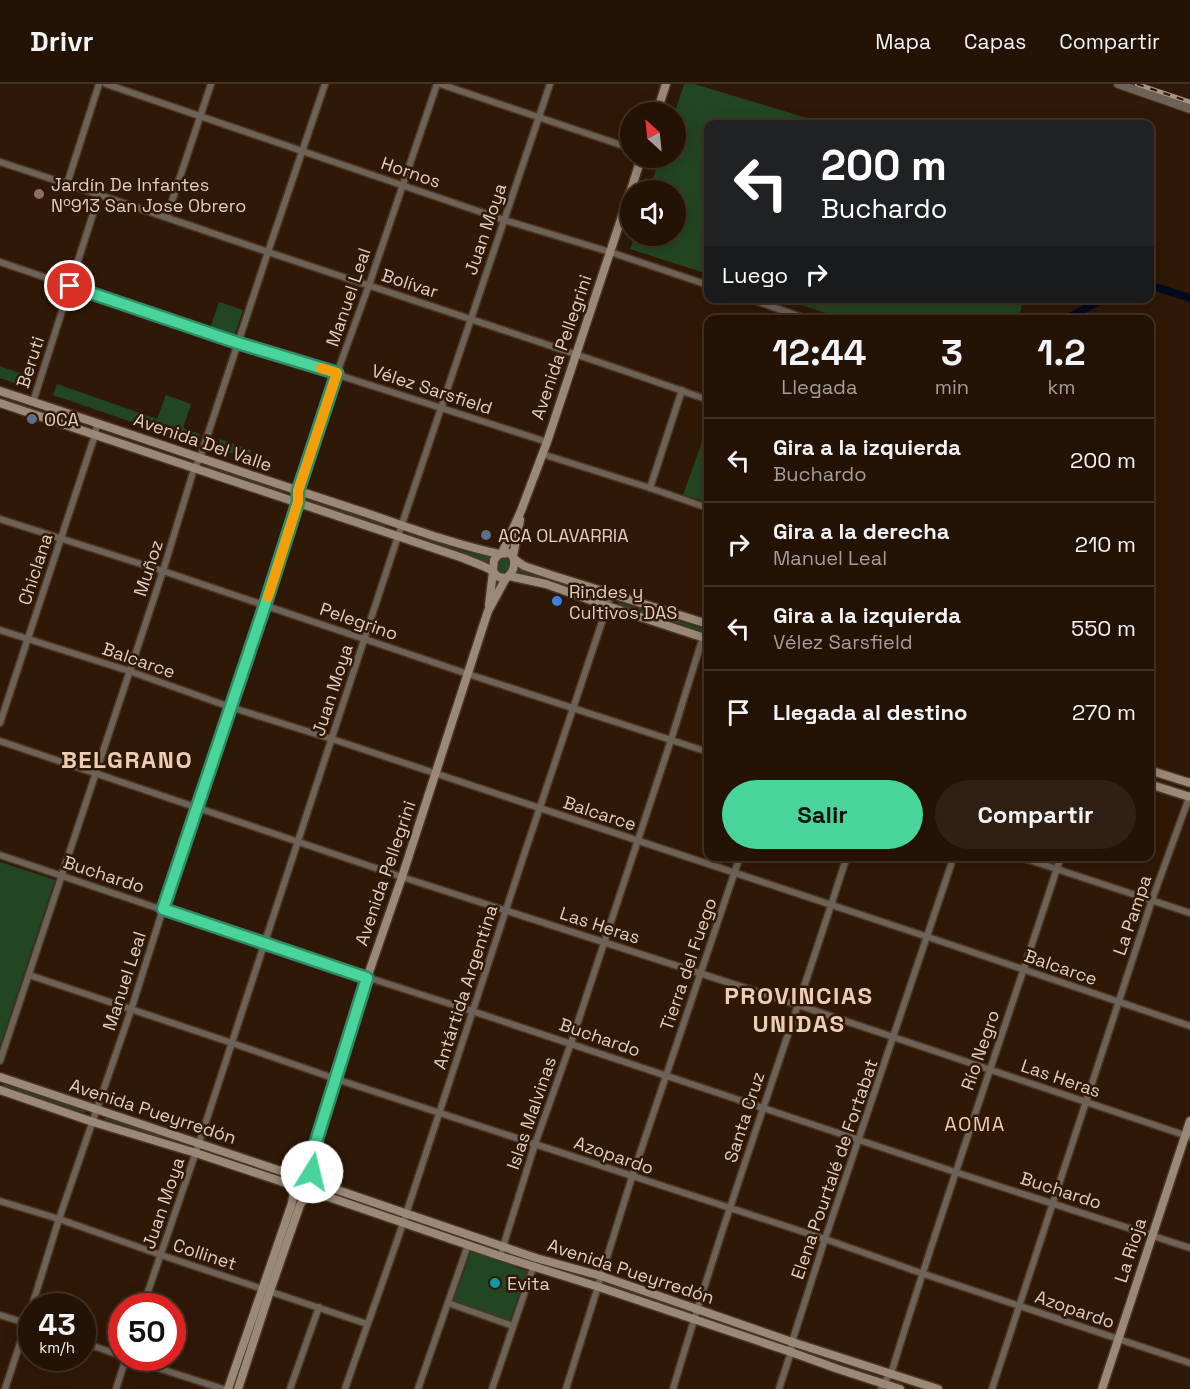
<!DOCTYPE html>
<html lang="es">
<head>
<meta charset="utf-8">
<style>
  body { margin:0; font-family:"Space Grotesk",sans-serif; background:#302013; color:#f1f3f6; height:100vh; display:flex; flex-direction:column; font-size:22px; white-space:nowrap }
  * { box-sizing:border-box; margin:0 }
  p { font-size:20px; color:#a39e9a }
  .icon { flex:none; width:33px; height:33px; fill:none; stroke:currentColor; stroke-width:2; stroke-linecap:round; stroke-linejoin:round }
  .map { position:relative; flex:1; overflow:hidden }
  .panel { position:absolute; left:704px; top:231px; width:450px; height:546px; display:flex; flex-direction:column; background:#241204; border-radius:12px; box-shadow:0 3px 15px #0003,0 0 0 2px #413226 }
  .panel>* { flex:none }
  .banner { position:absolute; left:704px; top:36px; width:450px; height:183px; border-radius:12px; box-shadow:0 3px 15px #0003,0 0 0 2px #413226; background:#202124; color:#fff; overflow:hidden }
  .needle { width:39px; rotate:333deg }
  .buttons { position:absolute; left:620px; top:18px; display:grid; gap:12px }
  .buttons a { display:grid; place-items:center; width:66px; height:66px; border-radius:50%; background:#241204; box-shadow:0 3px 15px #0003,0 0 0 2px #413226; font-size:30px }
  .speed { position:absolute; left:18px; top:1209px; display:flex; gap:12px; font-size:30px; font-weight:700; text-align:center }
  .speed>* { display:grid; place-content:center; width:78px; height:78px; border-radius:50%; background:#241204; box-shadow:0 3px 15px #0003,0 0 0 2px #413226; line-height:1 }
  .speed small { font-size:15px; font-weight:400 }
  .speed .limit { border:9px solid #d22; background:#fff; color:#111 }
  .pin { position:absolute; display:grid; place-items:center; width:51px; height:51px; color:#fff; margin:-26px; border:3px solid #fff; border-radius:50%; box-shadow:0 2px 6px #0007 }
  .me { position:absolute; width:66px; margin:-33px; rotate:9deg; stroke-linejoin:round; filter:drop-shadow(0 0 4px #0008) }
  .turn { display:flex; align-items:center; gap:21px; height:126px; padding:0 18px; font-size:27px }
  .turn .icon { width:78px; height:78px; stroke-width:2.5 }
  .turn b { display:block; font-size:42px; line-height:51px }
  .then { display:flex; align-items:center; height:57px; padding:0 18px; background:#0003; gap:12px; font-size:22px }
  .eta { display:flex; justify-content:space-evenly; align-items:center; height:102px; text-align:center }
  .eta b { font-size:36px; font-weight:700; line-height:42px }
  .cta { display:flex; gap:12px; margin-top:auto; padding:12px 18px }
  .cta a { flex:1; height:69px; border-radius:36px; background:#49d49c; color:#111; font-size:24px; font-weight:700; line-height:69px; text-align:center }
  .cta a+a { background:#302013; color:#f1f3f6 }
  ul { padding:0; list-style:none }
  li { display:flex; align-items:center; gap:18px; height:84px; padding:0 18px; border-top:2px solid #413226 }
  li div { flex:1 }
  li b { display:block; font-size:22px }
  li em { font-style:normal }
  header { display:flex; align-items:center; gap:36px; box-sizing:border-box; height:84px; padding:0 30px; background:#241204; border-bottom:2px solid #413226 }
  header strong { font-size:28px }
  nav { display:flex; gap:33px; margin-inline-start:auto; font-size:21px }
  .map>svg:first-child { display:block }
</style>
</head>
<body>
<header>
<strong>Drivr</strong>
<nav><a>Mapa</a><a>Capas</a><a>Compartir</a></nav>
</header>
<div class="map">
<svg width="1190" height="1305" viewBox="0 0 1190 1305">
  <rect width="100%" height="100%" fill="#301806"/>
  <g fill="#234622">
    <polygon points="684,0 694,0 827,40 708,40 708,190 630,165 635,152 675,152 675,106 649,106 660,74 675,74 675,28"/>
    <polygon points="782,215 1024,214 1024,215 1018,235 827,236 829,230"/>
    <polygon points="219,218 243,226 234,253 210,244"/>
    <polygon points="0,282 30,293 27,303 0,294"/>
    <polygon points="57,300 157,335 166,311 191,320 183,344 200,350 196,360 53,311"/>
    <polygon points="5,315 81,340 81,342 5,316"/>
    <polygon points="708,341 708,418 683,411"/>
    <polygon points="220,355 251,366 248,375 216,364"/>
    <polygon points="207,381 283,407 282,409 206,383"/>
    <polygon points="309,416 385,441 385,443 309,418"/>
    <polygon points="408,449 466,468 490,472 487,481 476,474 466,470 408,451"/>
    <polygon points="499,473 508,473 510,478 507,487 501,490 498,489 495,480"/>
    <polygon points="518,483 525,487 595,511 594,514 524,490 516,490"/>
    <polygon points="618,518 708,546 708,550 617,521"/>
    <polygon points="0,778 55,796 0,962"/>
    <polygon points="4,1000 85,1027 84,1029 3,1002"/>
    <polygon points="105,1033 186,1060 185,1062 104,1035"/>
    <polygon points="471,1167 527,1187 511,1234 509,1237 453,1218"/>
    <polygon points="610,1200 686,1225 684,1229 609,1204"/>
    <polygon points="705,1232 780,1257 779,1261 704,1236"/>
  </g>
  <g fill="none" stroke-linecap="round" stroke-linejoin="round">
    <g stroke="#000b20" stroke-width="8">
      <polyline points="1149,201 1190,214"/>
      <polyline points="1064,236 1105,214"/>
    </g>
    <g stroke="#4c3524" stroke-width="9">
      <g id="minor">
        <polyline points="106,0 504,136 610,168 708,201"/>
        <polyline points="440,0 630,64"/>
        <path d="M 0,78 C 90,107 179,138 268,168 C 414,217 562,264 708,316"/>
        <polyline points="67,100 99,0"/>
        <polyline points="167,132 211,0"/>
        <polyline points="0,178 239,259 547,358"/>
        <polyline points="748,214 809,236"/>
        <polyline points="33,318 99,111"/>
        <polyline points="542,370 650,404 708,424"/>
        <polyline points="650,404 682,306"/>
        <polyline points="0,435 163,487 468,590 708,668"/>
        <polyline points="0,546 129,587 230,623 332,655 928,853 1190,942"/>
        <polyline points="0,639 95,351 97,340"/>
        <polyline points="0,657 402,793 798,921 1190,1053"/>
        <polyline points="0,771 264,860 472,927 955,1088 1190,1164"/>
        <polyline points="1017,772 1190,829"/>
        <polyline points="29,891 232,959 336,995 825,1155 921,1189 1190,1279"/>
        <polyline points="0,977 163,487 194,385 200,374 268,168 325,0"/>
        <polyline points="0,1117 59,1135 161,1171 367,1240"/>
        <polyline points="502,1166 535,1060 571,959 671,656 703,553"/>
        <polyline points="448,1219 513,1242"/>
        <polyline points="32,1222 59,1135 131,926 163,825 265,521 298,418 298,407 337,289 369,201 437,0"/>
        <polyline points="143,1222 199,1059 402,440 550,0"/>
        <polyline points="0,1231 32,1241"/>
        <polyline points="82,1258 122,1272"/>
        <polyline points="127,1274 223,1305"/>
        <polyline points="5,1305 32,1223"/>
        <polyline points="116,1305 126,1274"/>
        <polyline points="290,1305 319,1223"/>
        <path d="M 345,1305 C 365,1246 387,1188 406,1130 C 474,923 541,717 611,511"/>
        <polyline points="418,1305 468,1161"/>
        <polyline points="492,1305 534,1181"/>
        <polyline points="566,1305 632,1093 740,772"/>
        <path d="M 673,1305 C 726,1126 790,950 847,772"/>
        <polyline points="779,1305 791,1268 792,1258 825,1155 954,772"/>
        <path d="M 881,1305 L 883,1299 L 891,1290 C 944,1116 1005,945 1061,772"/>
        <polyline points="992,1305 1152,816 1190,711"/>
      </g>
    </g>
    <g stroke="#4c3524" stroke-width="10">
      <polyline id="tertiary" points="1118,0 1190,25"/>
    </g>
    <g stroke="#4c3524" stroke-width="11">
      <g id="secondary">
        <polyline points="657,28 666,0"/>
        <polyline points="631,106 641,74"/>
        <path d="M 0,307 C 117,345 233,386 351,424 C 400,440 448,459 499,470"/>
        <path d="M 0,319 L 463,474 C 470,477 488,483 492,487 C 499,492 494,493 506,494 C 513,490 516,480 513,472 L 509,469 L 499,470 L 494,476 L 493,487"/>
        <polyline points="502,469 521,427 547,358 630,108"/>
        <polyline points="513,472 520,436"/>
        <polyline points="514,475 524,482 551,491 708,540"/>
        <polyline points="509,492 546,500 607,522 708,555"/>
        <polyline points="489,521 493,488"/>
        <polyline points="1149,686 1190,699"/>
        <polyline points="1149,700 1190,713"/>
        <polyline points="0,993 296,1092"/>
        <polyline points="0,1006 93,1038 196,1069 292,1101"/>
        <polyline points="300,1090 315,1061 367,894 402,793 488,527 506,494"/>
        <polyline points="312,1093 315,1072 315,1062"/>
        <polyline points="314,1098 536,1174 601,1192 792,1258 938,1305"/>
        <polyline points="311,1107 500,1172 599,1203 791,1268 838,1285 900,1305"/>
        <polyline points="228,1305 292,1119 294,1107"/>
        <path d="M 238,1305 L 270,1207 L 300,1121 C 302,1118 303,1115 305,1112 C 308,1109 313,1108 314,1102 C 317,1080 276,1092 298,1110 L 306,1111"/>
        <polyline points="1102,1305 1190,1037"/>
      </g>
    </g>
    <use href="#minor" stroke="#6d6258" stroke-width="6"/>
    <use href="#tertiary" stroke="#6d6258" stroke-width="8"/>
    <use href="#secondary" stroke="#9b8978" stroke-width="8"/>
    <g stroke="#a69386" stroke-width="4.5">
      <polyline id="rail" points="1137,0 1190,18"/>
    </g>
    <use href="#rail" stroke="#301806" stroke-width="2" stroke-dasharray="7" stroke-linecap="butt"/>
  </g>
  <g fill="none" stroke-linecap="round" stroke-linejoin="round">
    <g stroke="#2f8a65" stroke-width="15">
      <polyline id="route" points="70,202 238,259 337,289 298,407 298,418 265,521 163,825 367,894 315,1061 315,1072 312,1088"/>
    </g>
    <use href="#route" stroke="#49d49c" stroke-width="10"/>
    <polyline stroke="#f59e0b" stroke-width="10" points="268,513 298,418 298,407 337,289 321,284"/>
  </g>
  <circle fill="#8d6e63" stroke="#301806" stroke-width="2" cx="39" cy="110" r="6"/>
  <g fill="#5c6f8a" stroke="#301806" stroke-width="2">
    <circle cx="32" cy="335" r="6"/>
    <circle cx="486" cy="451" r="6"/>
  </g>
  <circle fill="#3f7fe0" stroke="#301806" stroke-width="2" cx="557" cy="517" r="6"/>
  <circle fill="#0f9aa8" stroke="#301806" stroke-width="2" cx="495" cy="1199" r="6"/>
  <g text-anchor="middle" dominant-baseline="central" stroke-width="5" stroke-linejoin="round" paint-order="stroke">
    <g font-size="18" fill="#dfcec3" stroke="#301806">
      <text transform="translate(411 88) rotate(19)">Hornos</text>
      <text transform="translate(485 145) rotate(-71)">Juan Moya</text>
      <text transform="translate(410 199) rotate(18)">Bolívar</text>
      <text transform="translate(348 213) rotate(-71)">Manuel Leal</text>
      <text transform="translate(561 263) rotate(-71)">Avenida Pellegrini</text>
      <text transform="translate(30 278) rotate(-72)">Beruti</text>
      <text transform="translate(432 305) rotate(18)">Vélez Sarsfield</text>
      <text transform="translate(203 358) rotate(19)">Avenida Del Valle</text>
      <text transform="translate(148 484) rotate(-72)">Muñoz</text>
      <text transform="translate(35 485) rotate(-72)">Chiclana</text>
      <text transform="translate(359 537) rotate(19)">Pelegrino</text>
      <text transform="translate(139 576) rotate(19)">Balcarce</text>
      <text transform="translate(332 606) rotate(-72)">Juan Moya</text>
      <text transform="translate(600 729) rotate(18)">Balcarce</text>
      <text transform="translate(385 789) rotate(-71)">Avenida Pellegrini</text>
      <text transform="translate(104 790) rotate(18)">Buchardo</text>
      <text transform="translate(1132 831) rotate(-71)">La Pampa</text>
      <text transform="translate(600 841) rotate(18)">Las Heras</text>
      <text transform="translate(688 880) rotate(-71)">Tierra del Fuego</text>
      <text transform="translate(1061 883) rotate(19)">Balcarce</text>
      <text transform="translate(124 897) rotate(-72)">Manuel Leal</text>
      <text transform="translate(465 903) rotate(-72)">Antártida Argentina</text>
      <text transform="translate(600 953) rotate(19)">Buchardo</text>
      <text transform="translate(980 966) rotate(-71)">Río Negro</text>
      <text transform="translate(1061 994) rotate(19)">Las Heras</text>
      <text transform="translate(153 1027) rotate(18)">Avenida Pueyrredón</text>
      <text transform="translate(531 1029) rotate(-71)">Islas Malvinas</text>
      <text transform="translate(744 1033) rotate(-72)">Santa Cruz</text>
      <text transform="translate(614 1071) rotate(19)">Azopardo</text>
      <text transform="translate(834 1085) rotate(-71)">Elena Pourtalé de Fortabat</text>
      <text transform="translate(1061 1106) rotate(18)">Buchardo</text>
      <text transform="translate(163 1119) rotate(-71)">Juan Moya</text>
      <text transform="translate(1130 1166) rotate(-72)">La Rioja</text>
      <text transform="translate(205 1170) rotate(18)">Collinet</text>
      <text transform="translate(631 1187) rotate(18)">Avenida Pueyrredón</text>
      <text transform="translate(1075 1225) rotate(19)">Azopardo</text>
    </g>
    <g font-size="18" fill="#dfcec3" stroke="#301806" text-anchor="start">
      <text x="51" y="100">Jardín De Infantes<tspan x="51" dy="21">Nº913 San Jose Obrero</tspan></text>
      <text x="44" y="335">OCA</text>
      <text x="498" y="451">ACA OLAVARRIA</text>
      <text x="569" y="507">Rindes y<tspan x="569" dy="21">Cultivos DAS</tspan></text>
      <text x="507" y="1199">Evita</text>
    </g>
    <g font-size="20" letter-spacing="1.5" fill="#edcdb7" stroke="#301806">
      <text x="975" y="1040">AOMA</text>
    </g>
    <g font-size="24" font-weight="bold" letter-spacing="1.5" fill="#edcdb7" stroke="#301806">
      <text x="127" y="675">BELGRANO</text>
      <text x="799" y="911">PROVINCIAS<tspan x="799" dy="28">UNIDAS</tspan></text>
    </g>
  </g>
</svg>
<div class="buttons">
<a><svg class="needle" viewBox="-14 -14 28 28"><path d="M0-13l5 13h-10z" fill="#e53935"/><path d="M0 13l5-13h-10z" fill="#a39e9a"/></svg></a>
<a><svg class="icon" aria-label="sound" viewBox="0 0 24 24"><path d="M4 9h4l5-4v14l-5-4H4zM17 9q2 3 0 6"/></svg></a>
</div>
<div class="speed"><div>43<small>km/h</small></div><div class="limit">50</div></div>
<div class="pin" style="left:70px;top:202px;background:#d93025"><svg class="icon" aria-label="arrive" viewBox="0 0 24 24"><path d="M6 21V4h12l-3 4 3 4H6"/></svg></div>
<svg class="me" style="left:312px;top:1088px" viewBox="-20 -20 40 40"><circle r="19" fill="#fff"/><path d="M0-13L10 11 0 6-10 11z" fill="#49d49c"/></svg>
<div class="banner">
<div class="turn"><svg class="icon" aria-label="left" viewBox="0 0 24 24"><path d="M17 20v-9H6M10 6l-5 5 5 5"/></svg><div><b>200 m</b>Buchardo</div></div>
<div class="then">Luego<svg class="icon" aria-label="right" viewBox="0 0 24 24"><path d="M7 20v-9h11M14 6l5 5-5 5"/></svg></div>
</div>
<section class="panel">
<div class="eta">
<div><b>12:44</b><p>Llegada</p></div>
<div><b>3</b><p>min</p></div>
<div><b>1.2</b><p>km</p></div>
</div>
<ul>
<li><svg class="icon" aria-label="left" viewBox="0 0 24 24"><path d="M17 20v-9H6M10 6l-5 5 5 5"/></svg><div><b>Gira a la izquierda</b><p>Buchardo</p></div><em>200 m</em></li>
<li><svg class="icon" aria-label="right" viewBox="0 0 24 24"><path d="M7 20v-9h11M14 6l5 5-5 5"/></svg><div><b>Gira a la derecha</b><p>Manuel Leal</p></div><em>210 m</em></li>
<li><svg class="icon" aria-label="left" viewBox="0 0 24 24"><path d="M17 20v-9H6M10 6l-5 5 5 5"/></svg><div><b>Gira a la izquierda</b><p>Vélez Sarsfield</p></div><em>550 m</em></li>
<li><svg class="icon" aria-label="arrive" viewBox="0 0 24 24"><path d="M6 21V4h12l-3 4 3 4H6"/></svg><div><b>Llegada al destino</b></div><em>270 m</em></li>
</ul>
<div class="cta"><a>Salir</a><a>Compartir</a></div>
</section>
</div>
</body>
</html>
